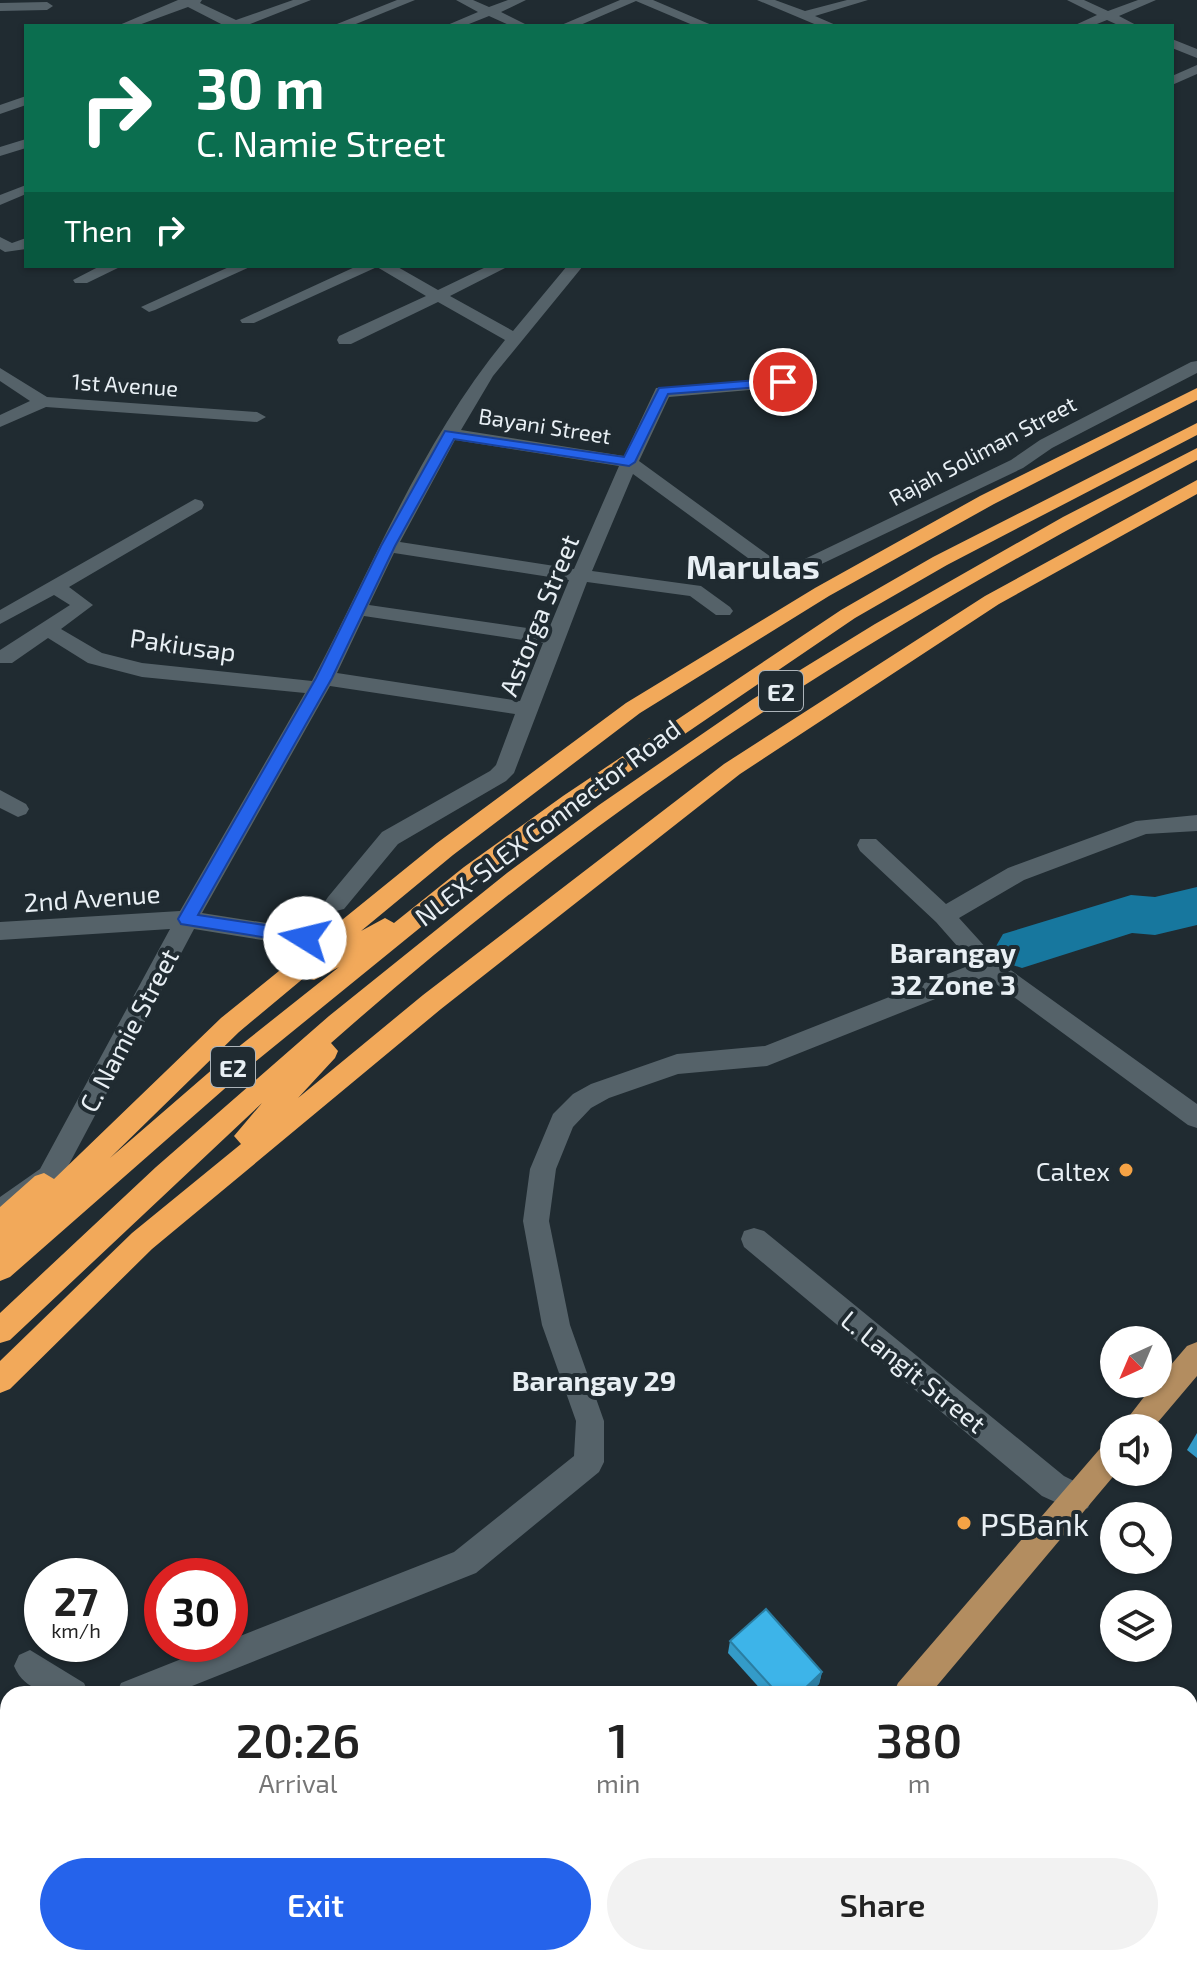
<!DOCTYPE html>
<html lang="en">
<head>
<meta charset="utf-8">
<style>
  body { margin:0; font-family:"Exo 2",sans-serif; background:#f2f2f2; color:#222; height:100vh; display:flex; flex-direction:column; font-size:30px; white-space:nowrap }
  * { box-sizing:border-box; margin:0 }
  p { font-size:26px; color:#767676 }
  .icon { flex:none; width:44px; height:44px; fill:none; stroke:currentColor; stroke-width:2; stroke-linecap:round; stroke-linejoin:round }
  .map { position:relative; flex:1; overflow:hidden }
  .panel { position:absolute; left:0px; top:1686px; width:1198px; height:280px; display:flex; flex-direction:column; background:#fff; border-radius:24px 24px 0 0; box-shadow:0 2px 6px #0004 }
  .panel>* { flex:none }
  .guide { position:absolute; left:24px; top:24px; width:1150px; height:244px; border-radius:0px; box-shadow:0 2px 6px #0004; background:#0b6e4f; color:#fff; overflow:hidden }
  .needle { width:52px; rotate:224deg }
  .buttons { position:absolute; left:1100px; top:1326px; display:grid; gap:16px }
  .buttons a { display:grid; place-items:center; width:72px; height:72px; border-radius:50%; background:#fff; box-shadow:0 2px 6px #0004; font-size:40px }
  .speed { position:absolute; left:24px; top:1558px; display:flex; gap:16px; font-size:40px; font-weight:700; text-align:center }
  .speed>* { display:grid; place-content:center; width:104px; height:104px; border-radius:50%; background:#fff; box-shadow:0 2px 6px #0004; line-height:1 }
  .speed small { font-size:20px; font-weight:400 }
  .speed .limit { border:12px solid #d22; background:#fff; color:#111 }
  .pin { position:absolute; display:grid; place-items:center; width:68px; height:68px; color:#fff; margin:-34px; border:4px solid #fff; border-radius:50%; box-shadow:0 2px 8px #0007 }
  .me { position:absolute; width:88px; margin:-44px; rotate:279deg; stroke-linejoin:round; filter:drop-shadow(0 0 6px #0008) }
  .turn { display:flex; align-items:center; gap:28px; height:168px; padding:0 40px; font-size:36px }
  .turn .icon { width:104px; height:104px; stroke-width:2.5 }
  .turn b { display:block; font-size:56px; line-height:68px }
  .then { display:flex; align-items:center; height:76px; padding:0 40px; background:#0003; gap:16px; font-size:30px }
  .eta { display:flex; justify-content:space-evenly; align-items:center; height:136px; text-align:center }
  .eta b { font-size:48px; font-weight:600; line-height:56px }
  .button { display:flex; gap:16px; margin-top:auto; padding:16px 40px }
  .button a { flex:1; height:92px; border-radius:48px; background:#2563eb; color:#fff; font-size:32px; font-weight:600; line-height:92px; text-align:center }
  .button a+a { background:#f2f2f2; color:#222 }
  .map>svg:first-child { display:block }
</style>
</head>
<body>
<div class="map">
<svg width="1197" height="1966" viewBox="0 0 1197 1966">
  <rect width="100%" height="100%" fill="#202b31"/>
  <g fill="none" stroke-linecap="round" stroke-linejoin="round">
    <polygon fill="#17779e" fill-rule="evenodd" points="1197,887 1197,925 1155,935 1132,933 1022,968 1003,962 995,948 1003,934 1131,895 1155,897"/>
    <g fill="#556269" fill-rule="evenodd">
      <polygon points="178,0 202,0 200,3 236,20 293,0 311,0 245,26 225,26 188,7 136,26 117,26"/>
      <polygon points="397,0 415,0 351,26 332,26"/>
      <polygon points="456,0 473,0 489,7 508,0 526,0 501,12 529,26 511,26 489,16 464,26 445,26 478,12"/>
      <polygon points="620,0 653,0 714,26 695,26 636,1 578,26 559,26"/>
      <polygon points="757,0 775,0 805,11 847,0 868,0 815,16 838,26 819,26"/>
      <polygon points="1067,0 1084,0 1108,11 1138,0 1156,0 1119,16 1138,26 1120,26 1107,20 1092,26 1073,26 1097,15"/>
      <polygon points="0,3 47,2 53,6 47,10 0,11"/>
      <polygon points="1172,39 1197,49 1197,58 1172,48"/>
      <polygon points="1197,65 1197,74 1172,85 1172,76"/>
      <polygon points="26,96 26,105 0,114 0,105"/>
      <polygon points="26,139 26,148 0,156 0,147"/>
      <polygon points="26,185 26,194 0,205 0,195"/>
      <polygon points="0,237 12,243 26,238 26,249 5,252 0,249"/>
      <polygon points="100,266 122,266 87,283 75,283 73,280"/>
      <polygon points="231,266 252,266 155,310 149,312 141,307"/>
      <path d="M 357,266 L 396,266 L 438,290 L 488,266 L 509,266 L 450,296 L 513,331 L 567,266 L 583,266 L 493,376 L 461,430 L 624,456 L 656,388 L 789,378 L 792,382 L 789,386 L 783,387 L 669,397 L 639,461 L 786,568 L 1011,460 L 1040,440 L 1191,362 L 1197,361 L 1197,373 L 1052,448 L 1023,468 L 788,580 L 774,577 L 633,474 L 592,571 L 701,586 L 730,607 L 733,611 L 730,615 L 716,615 L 690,596 L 587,582 L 514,773 L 506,781 L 398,844 L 344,909 L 336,911 L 328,909 L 324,903 L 328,897 L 382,832 L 490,771 L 496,765 L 515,714 L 330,686 L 202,913 L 305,929 L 313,932 L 317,938 L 313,944 L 305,947 L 194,929 L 58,1185 L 9,1220 L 0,1223 L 0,1197 L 40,1169 L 170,929 L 0,940 L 0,922 L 180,911 L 305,693 L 142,677 L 88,663 L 48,638 L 12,663 L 0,663 L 0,650 L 70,605 L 54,595 L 0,624 L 0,610 L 195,499 L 202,501 L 204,505 L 202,509 L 69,587 L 93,605 L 61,629 L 102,653 L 142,663 L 312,681 C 373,566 422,441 505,340 L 438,302 L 351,344 L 339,344 L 337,340 L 339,336 L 426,296 L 377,267 L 254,323 L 242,323 L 240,320 ZM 455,440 L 619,466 L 574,569 L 400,542 ZM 394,553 L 569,580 L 548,631 L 369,605 ZM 364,616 L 543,643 L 520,701 L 337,673 Z"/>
      <polygon points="0,368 47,397 257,412 266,417 257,422 46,407 0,427 0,415 30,401 0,381"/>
      <polygon points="0,790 26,804 29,809 26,814 18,817 0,808"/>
      <polygon points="1197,815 1197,831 1146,834 1024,880 959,918 998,961 1197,1104 1197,1128 1188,1125 988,978 767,1066 678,1074 609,1098 591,1108 573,1127 556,1169 549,1221 570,1325 604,1421 604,1462 599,1472 476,1573 172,1694 116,1694 121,1683 219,1644 230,1644 230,1640 454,1552 574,1456 576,1421 542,1325 523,1221 530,1169 553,1114 573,1094 591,1084 677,1054 765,1046 973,964 936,922 860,851 857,845 860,839 876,839 946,904 1008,868 1136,821"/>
      <polygon points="754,1228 764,1231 1064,1476 1088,1488 1092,1498 1088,1508 1077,1512 1042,1496 744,1247 741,1239 744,1231"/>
      <path d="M 30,1650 L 84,1683 L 89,1694 C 60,1694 27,1697 14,1666 L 19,1655 Z"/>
      <polygon points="1190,1881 1197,1884 1197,1918 1190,1915"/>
      <polygon points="369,1958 408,1958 412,1966 373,1966"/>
      <polygon points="504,1958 543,1958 547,1966 508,1966"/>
    </g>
    <g fill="#b38d60" fill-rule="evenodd">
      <polygon points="1197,1342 1197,1376 1153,1428 1120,1428 1154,1384 1158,1384 1158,1380 1187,1346"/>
      <polygon points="1114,1440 1114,1472 1117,1472 930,1694 893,1694 898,1683 1104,1444"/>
      <polygon points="672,1958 710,1958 706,1966 668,1966"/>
    </g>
    <g fill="#f2a95a" fill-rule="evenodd">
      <path d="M 1197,388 L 1197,400 L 994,504 L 829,596 L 640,713 L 453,855 L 361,931 L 385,918 L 394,923 L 464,867 L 563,796 L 841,610 L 933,557 L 1197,423 L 1197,435 L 947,565 L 855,618 L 579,806 L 480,879 L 255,1062 L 10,1277 L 0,1281 L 0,1207 L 35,1176 L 44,1173 L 54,1179 L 221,1018 L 437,843 L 626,703 L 815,588 L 980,496 ZM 339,967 L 237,1048 L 110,1158 L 239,1032 L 305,977 L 314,980 Z"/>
      <path d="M 1197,448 L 1197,460 C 1051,538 906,618 768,709 C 614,809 468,922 331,1043 L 338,1051 L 335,1058 L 298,1098 L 423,995 L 724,764 L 985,596 L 1197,480 L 1197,494 L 999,604 L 740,774 L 441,1009 L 152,1249 L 10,1389 L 0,1393 L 0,1361 L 132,1233 L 241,1144 L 234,1136 L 262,1103 L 10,1340 L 0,1343 L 0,1313 L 156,1167 L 329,1016 L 507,873 L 599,805 L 753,699 L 875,624 L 1063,517 Z"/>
    </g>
  </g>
  <g fill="#349bc8">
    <polygon points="1197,1433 1197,1458 1187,1450"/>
    <polygon points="730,1641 822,1672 819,1684 808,1694 765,1694 728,1653"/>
  </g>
  <polygon fill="#2b7ea3" points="822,1672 819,1684 808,1694 799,1694"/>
  <polygon fill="#3db4e9" stroke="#2b7ea3" stroke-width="2" points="766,1609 822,1672 799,1694 778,1694 730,1641"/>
  <polygon fill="#2563eb" stroke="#184099" stroke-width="2" points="783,378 789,382 787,385 668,394 635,462 629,466 454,439 395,546 332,678 198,915 305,931 311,933 314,938 311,942 305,944 181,924 178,919 316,678 381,546 445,431 624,457 659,388"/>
  <g fill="#f5a345" stroke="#202b31" stroke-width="3">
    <circle cx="1126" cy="1170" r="8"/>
    <circle cx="964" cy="1523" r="8"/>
  </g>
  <g text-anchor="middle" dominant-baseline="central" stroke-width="8" stroke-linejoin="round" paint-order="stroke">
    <g font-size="22" fill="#e8eff4" stroke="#202b31">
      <text transform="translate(125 384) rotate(4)">1st Avenue</text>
      <text transform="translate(545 425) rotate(9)">Bayani Street</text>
      <text transform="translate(982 450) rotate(-28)">Rajah Soliman Street</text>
    </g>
    <g fill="#202b31" stroke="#acb4ba" stroke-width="2">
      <rect x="759" y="671" width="44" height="40" rx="6"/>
      <rect x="211" y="1047" width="44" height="40" rx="6"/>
    </g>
    <g font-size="24" font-weight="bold" fill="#e8eff4">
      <text x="781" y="691">E2</text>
      <text x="233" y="1067">E2</text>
    </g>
    <g font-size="26" fill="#e8eff4" stroke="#202b31">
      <text transform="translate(538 615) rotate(-68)">Astorga Street</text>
      <text transform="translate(183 644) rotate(8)">Pakiusap</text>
      <text transform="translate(547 822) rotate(-37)">NLEX-SLEX Connector Road</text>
      <text transform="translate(92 897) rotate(-4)">2nd Avenue</text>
      <text transform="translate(128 1030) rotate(-62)">C. Namie Street</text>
      <text transform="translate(914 1371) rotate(39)">L. Langit Street</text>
    </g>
    <g font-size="26" fill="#e8eff4" stroke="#202b31" text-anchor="end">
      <text x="1110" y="1170">Caltex</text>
    </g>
    <g font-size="28" font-weight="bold" fill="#e8eff4" stroke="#202b31">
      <text x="953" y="952">Barangay<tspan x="953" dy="32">32 Zone 3</tspan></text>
      <text x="594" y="1380">Barangay 29</text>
    </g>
    <g font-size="32" fill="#e8eff4" stroke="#202b31" text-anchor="start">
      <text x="980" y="1523">PSBank</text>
    </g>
    <g font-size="34" font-weight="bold" fill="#e8eff4" stroke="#202b31">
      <text x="753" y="565">Marulas</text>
    </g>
  </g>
</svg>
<div class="buttons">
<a><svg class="needle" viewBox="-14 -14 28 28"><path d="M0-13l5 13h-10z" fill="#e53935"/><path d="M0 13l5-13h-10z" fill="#767676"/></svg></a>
<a><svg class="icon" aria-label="sound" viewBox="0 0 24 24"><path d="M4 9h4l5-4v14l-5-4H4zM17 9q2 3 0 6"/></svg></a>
<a><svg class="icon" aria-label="search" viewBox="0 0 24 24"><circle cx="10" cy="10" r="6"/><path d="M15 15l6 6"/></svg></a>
<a><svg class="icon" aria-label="layers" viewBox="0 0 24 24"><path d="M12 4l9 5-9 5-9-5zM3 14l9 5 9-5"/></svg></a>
</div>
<div class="speed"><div>27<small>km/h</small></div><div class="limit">30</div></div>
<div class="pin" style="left:783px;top:382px;background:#d93025"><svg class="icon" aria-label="arrive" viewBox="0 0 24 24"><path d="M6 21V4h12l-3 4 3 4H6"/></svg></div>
<svg class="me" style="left:305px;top:938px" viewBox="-20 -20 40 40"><circle r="19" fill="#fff"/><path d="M0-13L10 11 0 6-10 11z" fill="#2563eb"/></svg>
<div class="guide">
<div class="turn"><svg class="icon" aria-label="right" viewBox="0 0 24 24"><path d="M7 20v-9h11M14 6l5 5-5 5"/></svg><div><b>30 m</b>C. Namie Street</div></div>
<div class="then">Then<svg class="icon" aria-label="right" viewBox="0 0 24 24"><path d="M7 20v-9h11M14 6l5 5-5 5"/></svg></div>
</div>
<section class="panel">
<div class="eta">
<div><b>20:26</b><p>Arrival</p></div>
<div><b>1</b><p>min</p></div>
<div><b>380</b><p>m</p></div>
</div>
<div class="button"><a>Exit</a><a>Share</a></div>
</section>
</div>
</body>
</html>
